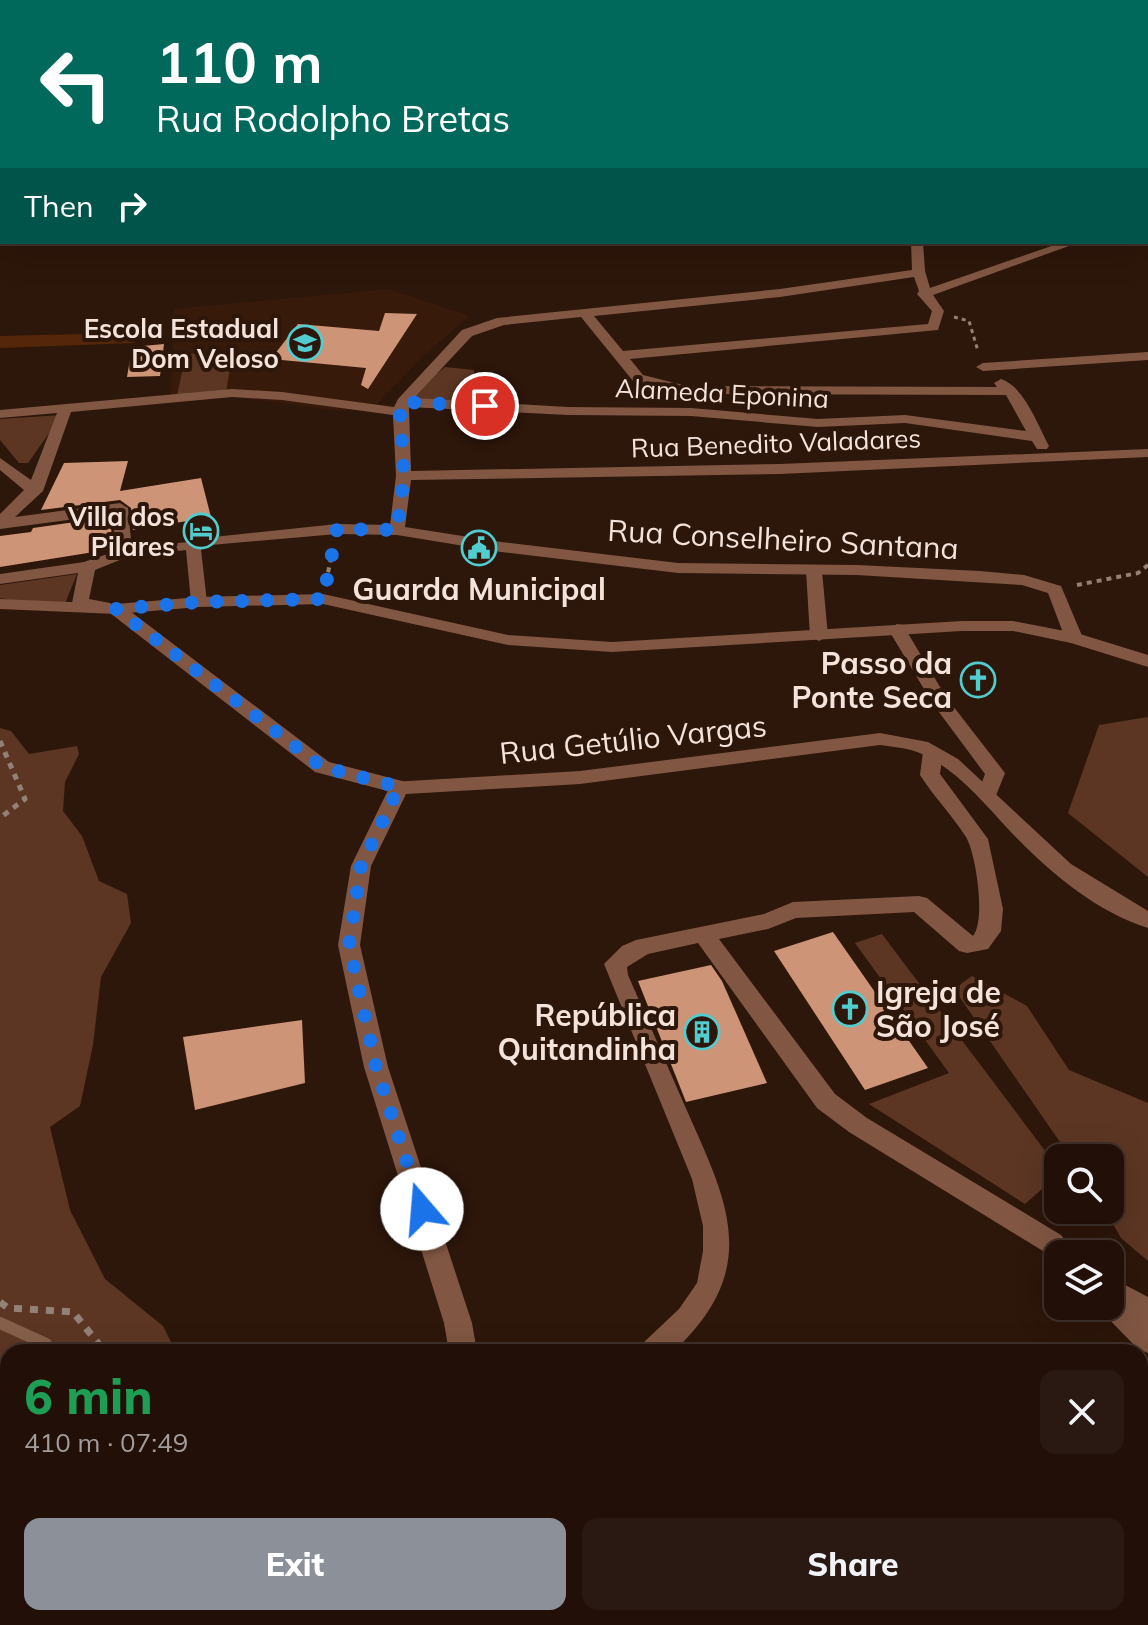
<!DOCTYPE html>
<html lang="en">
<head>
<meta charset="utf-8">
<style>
  body { margin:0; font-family:Mulish,sans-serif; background:#2a1912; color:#f1f3f6; height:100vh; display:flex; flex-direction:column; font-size:30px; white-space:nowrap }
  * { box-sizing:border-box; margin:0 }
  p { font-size:26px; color:#a29d9c }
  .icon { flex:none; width:44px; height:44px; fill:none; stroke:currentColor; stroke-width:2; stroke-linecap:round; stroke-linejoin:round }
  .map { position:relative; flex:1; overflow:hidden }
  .side { position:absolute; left:0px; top:1344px; width:1148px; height:282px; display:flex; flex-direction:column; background:#221008; border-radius:24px 24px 0 0; box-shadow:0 8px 32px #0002,0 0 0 2px #3f3029 }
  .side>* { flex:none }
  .hud { position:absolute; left:0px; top:0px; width:1148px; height:244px; box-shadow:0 8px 32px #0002,0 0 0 2px #3f3029; background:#00695c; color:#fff; overflow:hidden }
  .buttons { position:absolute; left:1044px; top:1144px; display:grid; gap:16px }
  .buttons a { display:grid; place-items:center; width:80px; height:80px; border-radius:16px; background:#221008; box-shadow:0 8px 32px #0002,0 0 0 2px #3f3029; font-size:40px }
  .pin { position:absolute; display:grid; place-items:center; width:68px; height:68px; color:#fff; margin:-34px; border:4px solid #fff; border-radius:50%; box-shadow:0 2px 8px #0007 }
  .me { position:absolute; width:88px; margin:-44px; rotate:342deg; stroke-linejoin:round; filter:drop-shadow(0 0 6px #0008) }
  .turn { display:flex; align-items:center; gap:28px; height:168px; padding:0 24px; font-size:36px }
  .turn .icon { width:104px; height:104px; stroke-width:2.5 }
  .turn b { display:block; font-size:56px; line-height:68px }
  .then { display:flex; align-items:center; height:76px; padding:0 24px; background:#0003; gap:16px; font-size:30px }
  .round { display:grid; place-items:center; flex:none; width:84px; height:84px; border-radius:16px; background:#2a1912 }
  .head { display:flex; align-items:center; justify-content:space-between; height:136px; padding:0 24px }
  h1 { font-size:48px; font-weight:800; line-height:60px; color:#1e9e55 }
  .button { display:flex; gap:16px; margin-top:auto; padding:16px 24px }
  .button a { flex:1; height:92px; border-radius:16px; background:#8c9099; color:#fff; font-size:32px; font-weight:800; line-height:92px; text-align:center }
  .button a+a { background:#2a1912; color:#f1f3f6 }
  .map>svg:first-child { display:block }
</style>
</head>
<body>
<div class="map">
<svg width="1148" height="1625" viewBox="0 0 1148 1625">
  <rect width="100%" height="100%" fill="#2d160a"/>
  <polygon fill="#381a0b" points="389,289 469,316 421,358 375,406 340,411 236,397 170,402 174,309"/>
  <g fill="#5c3623">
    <polygon points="291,0 795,0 797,2 278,2"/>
    <polygon points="233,351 225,397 176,400 186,354"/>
    <polygon points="445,367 474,370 475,404 409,400 409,396"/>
    <polygon points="62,415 28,463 19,463 0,440 0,419"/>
    <polygon points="77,574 62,611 0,598 0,585"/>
    <polygon points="1148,717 1148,877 1068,813 1099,725"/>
    <polygon points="0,728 11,731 29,754 77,746 79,754 65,782 63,811 82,836 99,881 127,894 131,923 101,977 93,1045 80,1106 50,1127 70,1210 105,1279 163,1326 176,1352 8,1352 8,1618 90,1618 86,1625 0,1625"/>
    <polygon points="882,934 1058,1168 1058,1175 1025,1204 869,1104 949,1073 855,943"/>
    <polygon points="972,976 1027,1006 1069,1070 1148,1103 1148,1261 1121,1238 1105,1210 1110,1210 1110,1158 1071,1158 954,989"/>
  </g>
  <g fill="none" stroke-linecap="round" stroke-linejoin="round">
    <polyline stroke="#855f49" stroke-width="4" points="325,2 337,0"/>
    <g stroke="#855f49" stroke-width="12">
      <polyline points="0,1323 46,1344 43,1352"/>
      <polyline points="58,1625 60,1618"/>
    </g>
    <polygon fill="#56260a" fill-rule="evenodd" points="127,333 134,335 138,339 134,343 0,348 0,336"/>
  </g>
  <g fill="#cd9477">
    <polygon points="385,313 417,314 368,389 361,385 366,368 271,359 298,324 379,331"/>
    <polygon points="164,344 160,376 127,377 132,347"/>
    <polygon points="128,461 120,491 201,478 211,517 133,530 131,508 120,500 41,510 64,463"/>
    <polygon points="110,517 113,549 0,567 0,536 31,532 33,528"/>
    <polygon points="833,932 928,1068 865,1090 774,951"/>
    <polygon points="711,965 722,981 767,1083 686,1102 638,981"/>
    <polygon points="302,1020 305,1083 195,1110 183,1037"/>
  </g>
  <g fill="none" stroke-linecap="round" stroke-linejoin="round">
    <polyline stroke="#938076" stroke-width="2" stroke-dasharray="3 3" stroke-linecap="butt" points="1113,2 1141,0"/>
    <polyline stroke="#938076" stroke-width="3" stroke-dasharray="4 4" stroke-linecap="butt" points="954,317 969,321 978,351"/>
    <g stroke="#938076" stroke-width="4" stroke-dasharray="5 5" stroke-linecap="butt">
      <polyline points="326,582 333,549"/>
      <polyline points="1077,585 1138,573 1148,565"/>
    </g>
    <polyline stroke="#938076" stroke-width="5" stroke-dasharray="6 6" stroke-linecap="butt" points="0,741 25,799 0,818"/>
    <g stroke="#938076" stroke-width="7" stroke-dasharray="8 8" stroke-linecap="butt">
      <polyline points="0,1302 8,1308 73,1312 105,1352"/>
      <polyline points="138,1618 139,1625"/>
    </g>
    <g fill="#815743" fill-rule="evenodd">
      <polygon points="122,525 130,530 132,547 200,541 207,602 205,606 193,606 191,602 186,550 127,557 95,570 89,599 110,603 113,607 110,611 74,607 72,603 78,573 0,584 0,574 84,562 116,551 114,530"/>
      <polygon points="814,566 822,571 828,636 819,641 810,636 806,571"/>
      <polygon points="897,624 903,625 946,697 1005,773 995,798 988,800 978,793 985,774 933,704 888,629"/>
    </g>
    <g fill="#815743" fill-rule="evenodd">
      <rect x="1146" y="54" width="2" height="6"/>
      <rect x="1146" y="103" width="2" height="6"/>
      <path d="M 911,242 L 923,242 L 925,271 L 930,288 L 1063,242 L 1080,242 L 933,295 L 944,311 L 938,330 L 630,359 L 643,375 L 687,386 L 997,387 L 994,383 L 1001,379 C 1025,387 1038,426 1049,446 L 1047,449 L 1037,449 L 1032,441 L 905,423 L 818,427 L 691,416 L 568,415 L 409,407 L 411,471 L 780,464 L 1148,449 L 1148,457 L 780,474 L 411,480 L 405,527 L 501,542 L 678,563 L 857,565 L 980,571 L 1024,575 L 1061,586 L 1083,638 L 1080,642 L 1074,643 L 1065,638 L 1048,593 L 1022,585 L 857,575 L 678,573 L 501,552 L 397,535 L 337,534 L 188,547 L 188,541 L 194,539 L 337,524 L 390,525 L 396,476 L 393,415 L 282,400 L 232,397 L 71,412 L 43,491 L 15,517 L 120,503 L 128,508 L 130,530 L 128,533 L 116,533 L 113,514 L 0,529 L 0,514 L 24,490 L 0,470 L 0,458 L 31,480 L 57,413 L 0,418 L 0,410 L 232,389 L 282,392 L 394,407 L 398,399 L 462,330 L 497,318 L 780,289 L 912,270 ZM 914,277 L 919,291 L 917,294 L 932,311 L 928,324 L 623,351 L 594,316 L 780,297 ZM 581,317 L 633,381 L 687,394 L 1006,395 L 1026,431 L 905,415 L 818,419 L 691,408 L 568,407 L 414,398 L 472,336 L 504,325 Z"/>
      <polygon points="1148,352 1148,360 983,371 976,367 983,363"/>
      <polygon points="116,604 122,605 329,762 406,782 409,787 406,792 399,794 315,772 110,613 107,609"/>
      <path d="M 933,746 L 943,752 L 940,774 L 988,839 L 1003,909 L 1001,931 L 988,949 L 967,953 L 959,951 L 914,912 L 796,918 L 768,929 L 719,939 L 835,1094 L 867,1118 L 1061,1235 L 1076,1254 L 1058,1254 L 1058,1264 L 1043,1251 L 849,1132 L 817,1108 L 698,943 L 648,954 L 627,967 L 628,975 C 647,1018 665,1061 684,1104 C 727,1201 764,1267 673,1352 L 639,1352 L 643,1343 L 679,1309 L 697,1283 L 703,1251 L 703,1226 L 692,1179 L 604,964 L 622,946 L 636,940 L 764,914 L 793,902 L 919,896 L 927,898 L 973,936 C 986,920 976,854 966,837 C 952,815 934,797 920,775 L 923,752 Z"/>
      <polygon points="1110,1277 1148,1297 1148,1353 1138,1349 1100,1310 1099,1306 1110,1306"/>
    </g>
    <g fill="#815743" fill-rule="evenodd">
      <polygon points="7,0 22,0 24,2 9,2"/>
      <polygon points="323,594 508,635 612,642 962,621 1013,621 1080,634 1148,655 1148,667 1071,643 1013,631 962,631 612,652 508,645 323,604 199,607 116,614 0,609 0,599 116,604 199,597"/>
      <path d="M 880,733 L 928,742 L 958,759 L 1071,864 L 1148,911 L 1148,928 C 1094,911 1047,870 1009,830 C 984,803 956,769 922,754 C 909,748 894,747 880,745 L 580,784 L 406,794 L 371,866 L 360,945 L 388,1067 L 472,1323 L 477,1352 L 449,1352 L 444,1323 L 364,1067 L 338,945 L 351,866 L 392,782 L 580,771 Z"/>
      <polygon points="345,1618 379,1618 376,1625 342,1625"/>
    </g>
  </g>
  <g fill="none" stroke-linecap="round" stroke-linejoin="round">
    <polyline stroke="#1a73e8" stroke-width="14" stroke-dasharray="0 25.2" points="422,1209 376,1067 349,945 361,866 399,787 322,767 116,609 199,602 323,599 337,529 397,530 404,476 400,412 403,402 485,406"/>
  </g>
  <defs>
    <g id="school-ring" transform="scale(1.8)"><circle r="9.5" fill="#2d160a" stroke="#52cdcf" stroke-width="1.5"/><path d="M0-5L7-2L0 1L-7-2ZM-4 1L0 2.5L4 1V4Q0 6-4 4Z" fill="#52cdcf"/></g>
    <g id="hotel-ring" transform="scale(1.8)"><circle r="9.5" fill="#2d160a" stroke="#52cdcf" stroke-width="1.5"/><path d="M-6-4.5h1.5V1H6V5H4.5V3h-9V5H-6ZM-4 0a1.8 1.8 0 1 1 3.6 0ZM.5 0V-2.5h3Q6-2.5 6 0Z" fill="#52cdcf"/></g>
    <g id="civic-ring" transform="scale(1.8)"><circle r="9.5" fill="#2d160a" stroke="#52cdcf" stroke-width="1.5"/><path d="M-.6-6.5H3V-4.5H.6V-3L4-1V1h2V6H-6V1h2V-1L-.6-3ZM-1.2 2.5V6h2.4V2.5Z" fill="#52cdcf"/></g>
    <g id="church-ring" transform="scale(1.8)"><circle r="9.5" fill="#2d160a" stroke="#52cdcf" stroke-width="1.5"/><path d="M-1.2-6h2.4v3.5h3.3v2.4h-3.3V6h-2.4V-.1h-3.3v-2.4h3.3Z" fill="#52cdcf"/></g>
    <g id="building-ring" transform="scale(1.8)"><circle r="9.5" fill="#2d160a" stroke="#52cdcf" stroke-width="1.5"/><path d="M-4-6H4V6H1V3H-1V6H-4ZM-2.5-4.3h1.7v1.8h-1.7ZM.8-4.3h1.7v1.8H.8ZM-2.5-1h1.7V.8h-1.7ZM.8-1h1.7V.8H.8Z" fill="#52cdcf"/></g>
  </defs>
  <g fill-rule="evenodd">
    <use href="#school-ring" x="305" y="343"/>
    <use href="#hotel-ring" x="201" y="531"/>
    <use href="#civic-ring" x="479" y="548"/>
    <use href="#church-ring" x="978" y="680"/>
    <use href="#church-ring" x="850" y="1009"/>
    <use href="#building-ring" x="702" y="1032"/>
  </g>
  <g text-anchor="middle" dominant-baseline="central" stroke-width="8" stroke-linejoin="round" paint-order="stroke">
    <g font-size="26" font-weight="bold" fill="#f4e3db" stroke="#2d160a" text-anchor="end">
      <text x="279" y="328">Escola Estadual<tspan x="279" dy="30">Dom Veloso</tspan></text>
      <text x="175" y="516">Villa dos<tspan x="175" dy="30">Pilares</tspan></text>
    </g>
    <g font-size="26" fill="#f4e3db" stroke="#2d160a">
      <text transform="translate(722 393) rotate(3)">Alameda Eponina</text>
      <text transform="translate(776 443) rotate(-2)">Rua Benedito Valadares</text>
    </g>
    <g font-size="30" fill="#f4e3db" stroke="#2d160a">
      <text transform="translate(783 539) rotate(3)">Rua Conselheiro Santana</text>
      <text transform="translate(633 739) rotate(-6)">Rua Getúlio Vargas</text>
    </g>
    <g font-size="30" font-weight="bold" fill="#f4e3db" stroke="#2d160a" text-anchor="end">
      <text x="479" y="589" text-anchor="middle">Guarda Municipal</text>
      <text x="952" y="663">Passo da<tspan x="952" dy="34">Ponte Seca</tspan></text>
      <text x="876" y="992" text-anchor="start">Igreja de<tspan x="876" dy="34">São José</tspan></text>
      <text x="676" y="1015">República<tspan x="676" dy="34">Quitandinha</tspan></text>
    </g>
  </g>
</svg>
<div class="buttons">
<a><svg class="icon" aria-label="search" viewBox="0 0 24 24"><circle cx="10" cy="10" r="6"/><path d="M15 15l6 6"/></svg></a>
<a><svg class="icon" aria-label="layers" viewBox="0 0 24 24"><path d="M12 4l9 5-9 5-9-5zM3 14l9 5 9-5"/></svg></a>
</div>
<div class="pin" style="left:485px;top:406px;background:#d93025"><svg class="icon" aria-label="arrive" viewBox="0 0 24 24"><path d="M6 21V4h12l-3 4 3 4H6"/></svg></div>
<svg class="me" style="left:422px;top:1209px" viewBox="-20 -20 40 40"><circle r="19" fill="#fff"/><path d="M0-13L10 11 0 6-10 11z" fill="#1a73e8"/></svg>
<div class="hud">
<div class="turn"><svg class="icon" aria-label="left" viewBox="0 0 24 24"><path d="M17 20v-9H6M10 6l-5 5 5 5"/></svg><div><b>110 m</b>Rua Rodolpho Bretas</div></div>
<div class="then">Then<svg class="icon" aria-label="right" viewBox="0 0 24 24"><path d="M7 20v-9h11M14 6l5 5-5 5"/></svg></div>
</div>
<section class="side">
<div class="head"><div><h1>6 min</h1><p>410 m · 07:49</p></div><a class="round"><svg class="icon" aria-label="close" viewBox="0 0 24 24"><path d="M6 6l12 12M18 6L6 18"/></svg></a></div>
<div class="button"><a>Exit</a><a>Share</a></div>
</section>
</div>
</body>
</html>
